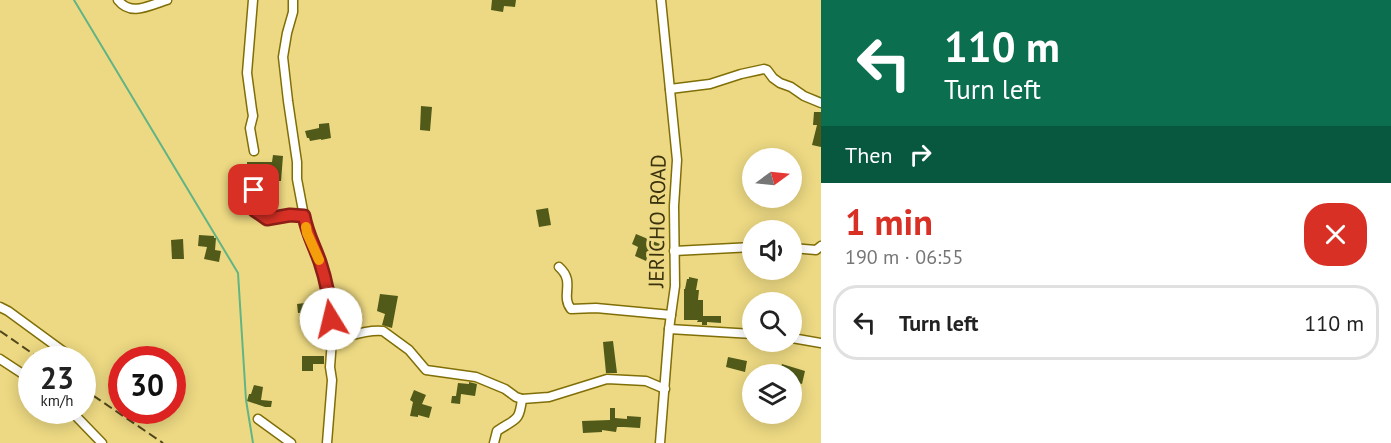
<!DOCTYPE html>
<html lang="en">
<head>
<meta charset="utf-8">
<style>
  body { margin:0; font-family:"PT Sans",sans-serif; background:#f2f2f2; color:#222; height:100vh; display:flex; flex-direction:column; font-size:22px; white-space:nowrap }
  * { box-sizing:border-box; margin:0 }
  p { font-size:20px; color:#767676 }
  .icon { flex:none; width:33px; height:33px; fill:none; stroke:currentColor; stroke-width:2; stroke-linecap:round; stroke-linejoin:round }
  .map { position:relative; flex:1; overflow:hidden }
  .drawer { display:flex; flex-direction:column; background:#fff; width:570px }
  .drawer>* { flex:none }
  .banner { background:#0b6e4f; color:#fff; overflow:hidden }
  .needle { width:39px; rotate:75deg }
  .buttons { position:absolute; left:742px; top:148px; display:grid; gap:12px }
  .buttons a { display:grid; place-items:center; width:60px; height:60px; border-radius:50%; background:#fff; box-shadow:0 3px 15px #0003; font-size:30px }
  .speed { position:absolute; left:18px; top:346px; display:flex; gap:12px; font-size:30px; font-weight:700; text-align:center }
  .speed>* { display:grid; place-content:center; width:78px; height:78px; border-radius:50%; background:#fff; box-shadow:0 3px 15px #0003; line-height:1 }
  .speed small { font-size:15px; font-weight:400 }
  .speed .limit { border:9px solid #d22; background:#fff; color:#111 }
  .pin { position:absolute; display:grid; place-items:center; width:51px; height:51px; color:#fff; margin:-26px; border-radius:12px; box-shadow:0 3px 9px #0006 }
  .me { position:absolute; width:66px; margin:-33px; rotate:351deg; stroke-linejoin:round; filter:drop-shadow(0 0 4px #0008) }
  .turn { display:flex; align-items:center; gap:21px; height:126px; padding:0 24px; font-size:27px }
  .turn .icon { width:78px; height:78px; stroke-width:2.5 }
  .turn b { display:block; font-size:42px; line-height:51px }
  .then { display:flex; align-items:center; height:57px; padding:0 24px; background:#0003; gap:12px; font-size:22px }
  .round { display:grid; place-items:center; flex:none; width:63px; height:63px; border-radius:24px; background:#f2f2f2 }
  .summary { display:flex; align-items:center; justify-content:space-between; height:102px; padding:0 24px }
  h1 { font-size:36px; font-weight:700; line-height:45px; color:#d93025 }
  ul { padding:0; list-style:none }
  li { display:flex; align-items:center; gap:18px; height:75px; margin:0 12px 9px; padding:0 12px; border:3px solid #e0e0e0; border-radius:24px }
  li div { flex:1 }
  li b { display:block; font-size:22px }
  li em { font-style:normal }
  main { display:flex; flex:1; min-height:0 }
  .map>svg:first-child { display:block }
</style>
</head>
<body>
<main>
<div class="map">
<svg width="821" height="443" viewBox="0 0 821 443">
  <rect width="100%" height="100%" fill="#edd983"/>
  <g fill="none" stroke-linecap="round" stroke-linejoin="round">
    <polyline stroke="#63b485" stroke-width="2" points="74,0 238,273 246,400 253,443"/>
  </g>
  <g fill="#515a19">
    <polygon points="492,0 516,0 515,7 504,6 503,12 491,10"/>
    <polygon points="421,106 432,107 430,131 420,130"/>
    <polygon points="814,112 821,112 821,147 812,145 817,125 813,125"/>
    <polygon points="329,123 331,138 321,140 321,139 310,141 309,138 307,138 305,131 319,128 319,124"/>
    <polygon points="273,155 283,156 281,181 271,181 271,175 247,174 247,162 272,162"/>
    <polygon points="548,208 551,225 539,227 536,210"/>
    <polygon points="636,234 660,244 656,254 649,252 646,261 635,256 638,247 632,244"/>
    <polygon points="199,235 214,236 214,238 216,238 215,250 221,251 219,262 204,259 207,247 198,246"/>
    <polygon points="183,239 184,259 172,259 171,240"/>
    <polygon points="689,277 698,279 696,290 699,290 698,300 703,300 703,316 721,316 721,323 707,322 707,325 702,325 702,322 697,322 698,320 684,320 684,289 685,289 687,279 689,279"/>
    <polygon points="380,294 398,296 392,328 382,325 385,314 377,311"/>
    <polygon points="321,301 322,311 298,313 297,304"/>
    <polygon points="613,341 617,373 606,373 603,342"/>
    <polygon points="302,356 324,356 324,364 313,364 313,371 302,371"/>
    <polygon points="728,357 747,361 745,372 726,367"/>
    <polygon points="782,364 805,371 802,384 792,381 792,375 779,375"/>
    <polygon points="469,382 477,384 475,396 461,394 460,404 451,403 452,396 456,396 458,383 469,384"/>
    <polygon points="254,385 263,387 261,400 272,401 271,407 265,407 247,401 249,394 251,394"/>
    <polygon points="414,390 426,395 422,404 432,407 429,418 418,415 418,417 410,416 413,402 410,400"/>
    <polygon points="610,408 615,408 615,418 627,419 627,416 641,417 640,428 624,427 617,427 616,432 602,430 602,432 583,433 582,421 610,420"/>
  </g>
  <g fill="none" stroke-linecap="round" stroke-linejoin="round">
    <g stroke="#806e07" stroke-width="11">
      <g id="minor">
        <path d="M 118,0 C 131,17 150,5 167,0"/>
        <polyline points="253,0 247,73 252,110 253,116 250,128 254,151"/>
        <polyline points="293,0 293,12 287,33 283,57 288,101 297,162 297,179 304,216"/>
        <polyline points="670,89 710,84 741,74 764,69 767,70 773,78 780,83 791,87 804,96 821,103"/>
        <polyline points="250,181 253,190 254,210 267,219 290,215 304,216 307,233 319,261 330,304 332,340 330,367 332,380 327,443"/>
        <polyline points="792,248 816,250 821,246"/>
        <polyline points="674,251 753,247"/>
        <path d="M 559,267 C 576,282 560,295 571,309 L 596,308 L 671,315"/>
        <polyline points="0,307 8,311 75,360"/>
        <polyline points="669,329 753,334"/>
        <polyline points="792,338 821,343"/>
        <path d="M 332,340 C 348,337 367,329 383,331 L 409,350 L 426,370 L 476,377 L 505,389 L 516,397 L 522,399 L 549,397 L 607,379 L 646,381 L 665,389"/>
        <polyline points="0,359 32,380"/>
        <polyline points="82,366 84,370 84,379"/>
        <polyline points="71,411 102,443"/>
        <polyline points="258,419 291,443"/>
        <path d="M 494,443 L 497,431 C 516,418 519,423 522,399"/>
        <polyline points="660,443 669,329 675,286 674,206 677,160 661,0"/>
      </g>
    </g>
    <use href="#minor" stroke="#fff" stroke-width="8"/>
    <g stroke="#51471b" stroke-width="2" stroke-dasharray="9 4.5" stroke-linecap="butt">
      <polyline points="0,331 42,360"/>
      <polyline points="82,388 163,443"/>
    </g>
  </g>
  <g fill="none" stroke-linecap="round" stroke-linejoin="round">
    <g stroke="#8d1f18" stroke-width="15">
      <path id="route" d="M 254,190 L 253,197 L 254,210 L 267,219 L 290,215 L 304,216 C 307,233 314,245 320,262 C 326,280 330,300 331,319"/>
    </g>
    <use href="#route" stroke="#d93025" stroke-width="10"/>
    <polyline stroke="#f59e0b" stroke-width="10" points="306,227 307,233 319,260"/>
  </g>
  <g text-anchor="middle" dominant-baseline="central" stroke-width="6" stroke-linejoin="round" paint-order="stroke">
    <g font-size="21" fill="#3a320c" stroke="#edd983">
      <text transform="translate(657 221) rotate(-89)">JERICHO ROAD</text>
    </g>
  </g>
</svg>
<div class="buttons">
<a><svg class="needle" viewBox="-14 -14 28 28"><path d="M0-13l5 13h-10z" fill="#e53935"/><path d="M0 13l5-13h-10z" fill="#767676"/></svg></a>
<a><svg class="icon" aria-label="sound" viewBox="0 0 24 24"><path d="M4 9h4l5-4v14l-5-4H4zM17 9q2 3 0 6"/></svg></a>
<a><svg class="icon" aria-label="search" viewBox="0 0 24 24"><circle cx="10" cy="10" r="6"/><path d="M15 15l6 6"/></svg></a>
<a><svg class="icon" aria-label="layers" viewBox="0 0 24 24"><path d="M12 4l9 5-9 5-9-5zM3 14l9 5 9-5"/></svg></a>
</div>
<div class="speed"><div>23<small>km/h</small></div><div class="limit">30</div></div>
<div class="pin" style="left:254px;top:190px;background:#d93025"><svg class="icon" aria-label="arrive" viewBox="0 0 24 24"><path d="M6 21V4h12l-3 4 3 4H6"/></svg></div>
<svg class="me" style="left:331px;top:319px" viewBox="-20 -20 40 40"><circle r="19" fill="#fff"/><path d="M0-13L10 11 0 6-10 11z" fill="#d93025"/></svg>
</div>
<section class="drawer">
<div class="banner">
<div class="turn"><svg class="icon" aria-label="left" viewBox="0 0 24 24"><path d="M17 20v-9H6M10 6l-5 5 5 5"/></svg><div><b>110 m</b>Turn left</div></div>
<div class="then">Then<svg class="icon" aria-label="right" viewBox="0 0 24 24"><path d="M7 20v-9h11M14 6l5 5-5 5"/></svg></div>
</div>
<div class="summary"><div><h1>1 min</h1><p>190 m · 06:55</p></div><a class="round" style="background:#d93025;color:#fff"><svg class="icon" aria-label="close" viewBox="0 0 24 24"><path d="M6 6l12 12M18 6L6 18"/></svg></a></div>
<ul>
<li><svg class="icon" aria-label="left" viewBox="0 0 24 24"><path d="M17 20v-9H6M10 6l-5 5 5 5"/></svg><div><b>Turn left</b></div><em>110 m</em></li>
</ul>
</section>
</main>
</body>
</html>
